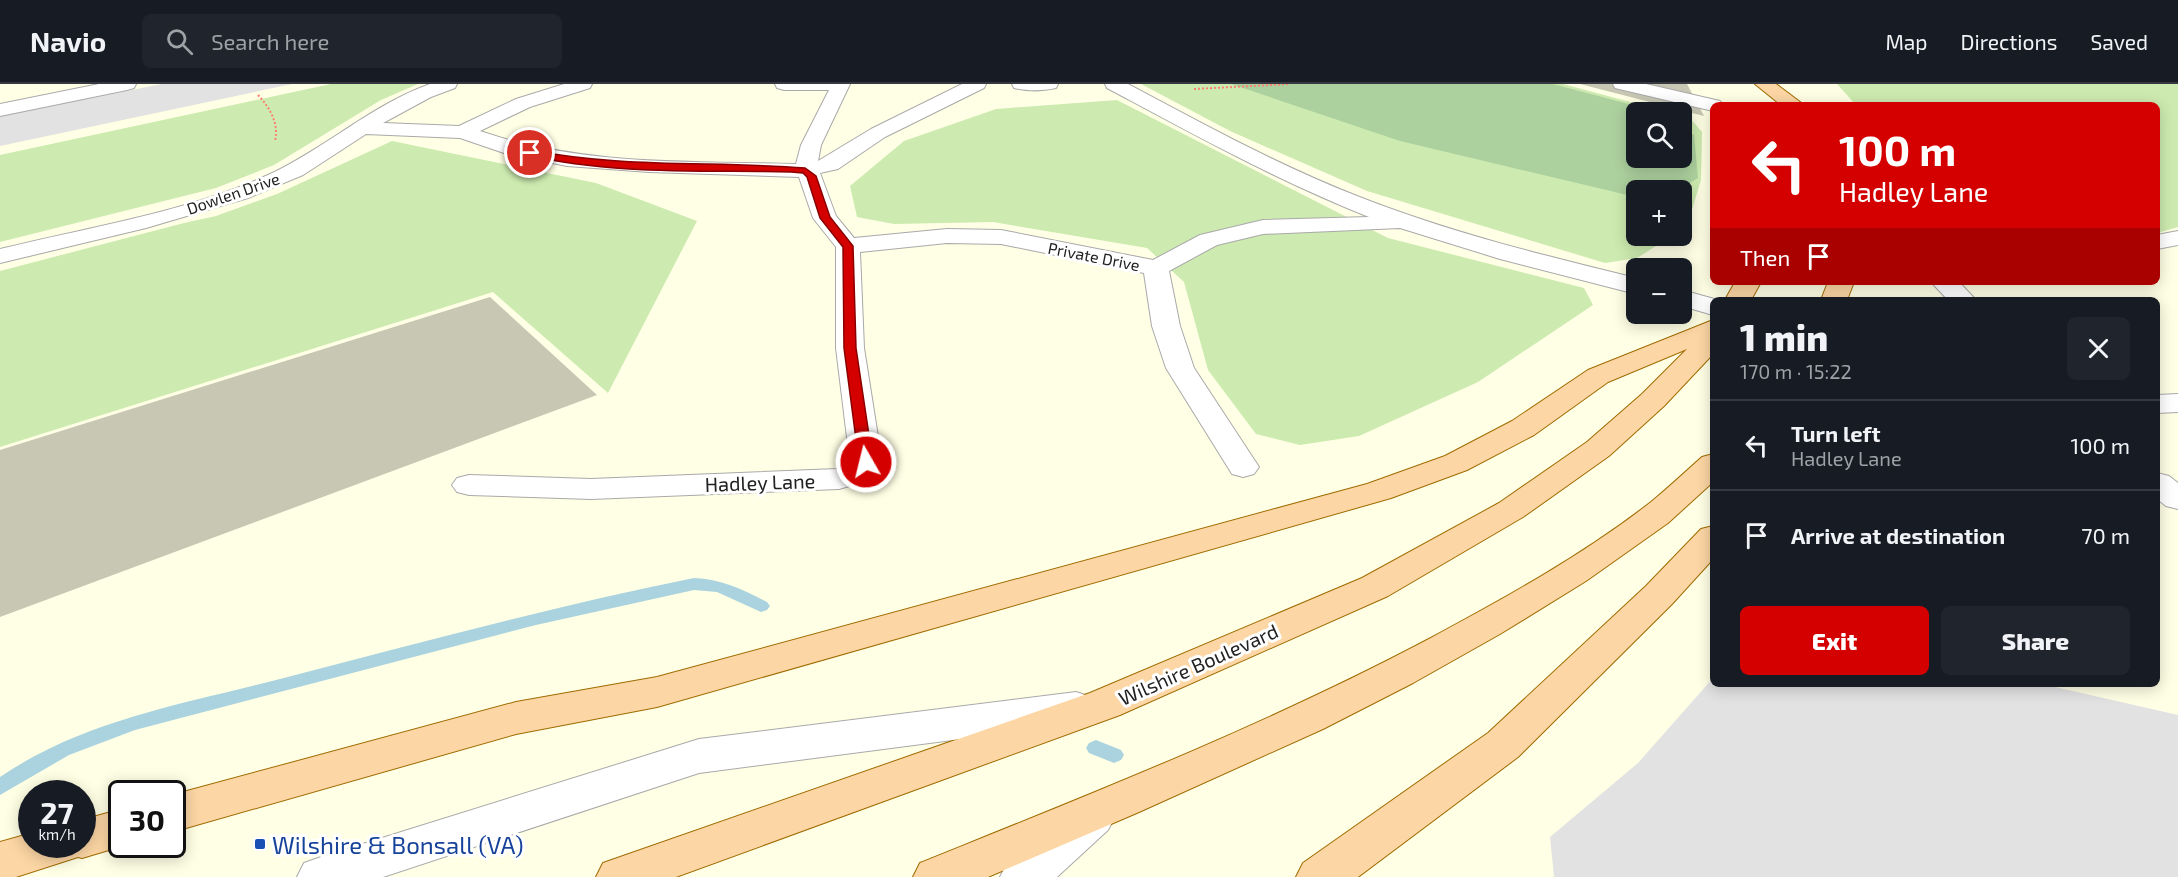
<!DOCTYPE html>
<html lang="en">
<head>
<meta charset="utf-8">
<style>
  body { margin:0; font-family:"Exo 2",sans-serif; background:#20242c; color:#f1f3f6; height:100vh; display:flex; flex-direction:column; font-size:22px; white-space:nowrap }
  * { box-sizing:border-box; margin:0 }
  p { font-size:20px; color:#9ea1a6 }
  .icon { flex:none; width:33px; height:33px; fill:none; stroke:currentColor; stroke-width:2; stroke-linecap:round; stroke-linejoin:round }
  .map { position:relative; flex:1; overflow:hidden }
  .panel { position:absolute; left:1710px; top:213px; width:450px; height:390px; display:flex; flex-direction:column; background:#171b24; border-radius:9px; box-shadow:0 3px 15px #0003 }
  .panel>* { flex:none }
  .top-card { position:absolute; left:1710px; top:18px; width:450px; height:183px; border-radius:9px; box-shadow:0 3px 15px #0003; background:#d40000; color:#fff; overflow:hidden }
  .controls { position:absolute; left:1626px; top:18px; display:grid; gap:12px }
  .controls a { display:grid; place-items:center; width:66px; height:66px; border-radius:9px; background:#171b24; box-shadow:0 3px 15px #0003; font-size:30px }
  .speed { position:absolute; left:18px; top:696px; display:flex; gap:12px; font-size:30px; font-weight:700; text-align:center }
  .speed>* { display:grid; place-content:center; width:78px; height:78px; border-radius:50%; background:#171b24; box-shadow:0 3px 15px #0003; line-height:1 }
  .speed small { font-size:15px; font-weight:400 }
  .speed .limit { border:3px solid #111; border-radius:9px; background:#fff; color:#111 }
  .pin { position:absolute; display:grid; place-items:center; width:51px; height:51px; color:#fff; margin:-26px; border:3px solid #fff; border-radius:50%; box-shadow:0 2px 6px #0007 }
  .me { position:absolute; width:66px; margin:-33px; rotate:352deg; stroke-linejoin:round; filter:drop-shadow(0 0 4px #0008) }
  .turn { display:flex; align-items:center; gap:21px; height:126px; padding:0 30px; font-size:27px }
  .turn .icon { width:78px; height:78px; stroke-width:2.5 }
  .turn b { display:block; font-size:42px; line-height:51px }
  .then { display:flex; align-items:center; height:57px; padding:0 30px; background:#0003; gap:12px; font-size:22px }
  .round { display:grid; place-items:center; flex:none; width:63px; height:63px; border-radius:9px; background:#20242c }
  .summary { display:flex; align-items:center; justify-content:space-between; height:102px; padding:0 30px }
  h1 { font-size:36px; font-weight:800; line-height:45px }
  .cta { display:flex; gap:12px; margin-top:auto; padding:12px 30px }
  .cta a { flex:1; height:69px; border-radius:9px; background:#d40000; color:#fff; font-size:24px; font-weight:800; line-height:69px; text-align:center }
  .cta a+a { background:#20242c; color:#f1f3f6 }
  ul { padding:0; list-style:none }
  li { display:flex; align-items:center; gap:18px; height:90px; padding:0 30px; border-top:2px solid #363941 }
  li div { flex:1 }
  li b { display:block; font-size:22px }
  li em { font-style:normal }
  header { display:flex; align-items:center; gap:36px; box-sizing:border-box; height:84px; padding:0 30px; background:#171b24; border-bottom:2px solid #363941 }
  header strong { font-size:28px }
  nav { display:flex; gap:33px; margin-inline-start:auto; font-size:21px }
  .search { width:420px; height:54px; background:#20242c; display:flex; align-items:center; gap:15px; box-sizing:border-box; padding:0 21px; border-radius:9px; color:#9ea1a6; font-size:22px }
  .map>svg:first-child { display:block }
</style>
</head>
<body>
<header>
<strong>Navio</strong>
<div class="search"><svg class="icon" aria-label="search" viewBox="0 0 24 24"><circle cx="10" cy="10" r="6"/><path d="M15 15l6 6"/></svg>Search here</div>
<nav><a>Map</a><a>Directions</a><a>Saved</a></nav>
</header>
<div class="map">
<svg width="2178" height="793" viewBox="0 0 2178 793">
  <rect width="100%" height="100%" fill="#f2efe9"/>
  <path fill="#ffffe5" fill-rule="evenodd" d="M 0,0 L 2178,0 L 2178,793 L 0,793 ZM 1713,21 L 2157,21 L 2157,198 L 1713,198 ZM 1636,28 L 1682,28 L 1682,74 L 1636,74 ZM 1636,106 L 1682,106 L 1682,152 L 1636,152 ZM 1636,184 L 1682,184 L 1682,230 L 1636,230 ZM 1713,216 L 2157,216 L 2157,600 L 1713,600 ZM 32,710 L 82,710 L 82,760 L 32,760 ZM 122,710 L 172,710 L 172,760 L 122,760 Z"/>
  <g fill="#c7c7b4">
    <polygon points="1580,0 1687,0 1704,32"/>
    <polygon points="490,213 597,311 0,533 0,366"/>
  </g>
  <g fill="#cdebb0">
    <polygon points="331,0 418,0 381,16 274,81 216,104 0,158 0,71"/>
    <polygon points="1141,0 1563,0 1668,28 1636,28 1636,74 1682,74 1682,32 1690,34 1702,48 1701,96 1687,142 1682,146 1682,106 1636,106 1636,152 1672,152 1637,174 1605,179 1367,107 1230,47"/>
    <polygon points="1837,0 2178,0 2178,143 2157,149 2157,21 1856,21"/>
    <polygon points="1117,16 1388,154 1584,204 1593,221 1478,298 1359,352 1300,361 1256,350 1208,286 1184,198 1147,164 993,138 894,140 857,133 850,102 904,57 996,25"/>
    <polygon points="392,57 596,99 697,137 608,309 493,208 0,363 0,187 184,139 216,132 277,110"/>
  </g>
  <polygon fill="#add19e" points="1231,0 1553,0 1640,23 1651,28 1636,28 1636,74 1682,74 1682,44 1694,51 1698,94 1678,106 1636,106 1636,113 1400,57"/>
  <g fill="#e2e2e2">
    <polygon points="162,0 292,0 0,62 0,32"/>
    <polygon points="1713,594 1713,600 2042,600 2178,631 2178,793 1554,793 1550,753 1638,679"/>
  </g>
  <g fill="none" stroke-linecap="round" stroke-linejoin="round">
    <g fill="#aad3df" fill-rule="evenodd">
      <path d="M 694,494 C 721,495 744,506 767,518 L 770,522 L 767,526 L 761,528 L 717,508 L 694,506 L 536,541 L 135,646 L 69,671 L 0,711 L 0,693 C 84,636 184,620 280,595 C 418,559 555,522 694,494 Z"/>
      <polygon points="1096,656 1121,666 1124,671 1121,676 1114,679 1089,669 1086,664 1089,659"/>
    </g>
    <g stroke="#a9a9a9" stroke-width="2">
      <g id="minor">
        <polygon points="99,0 136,0 134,4 127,6 0,32 0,20"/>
        <path d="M 430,0 L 457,0 L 455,4 L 431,13 L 383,39 L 459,42 L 516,15 L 564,0 L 592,0 L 590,4 L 530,23 L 480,47 C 581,82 690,77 796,80 L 801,61 L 829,6 L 784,6 L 777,4 L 775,0 L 850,0 L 821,61 L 818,77 L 871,45 L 962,0 L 986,0 L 984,4 L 885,53 L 838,85 L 820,89 L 836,132 L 854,154 L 947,145 L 1001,146 L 1153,176 L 1200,151 L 1263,136 L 1369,133 C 1278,97 1193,50 1107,4 L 1105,0 L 1128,0 C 1203,40 1278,81 1357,112 C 1448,148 1542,171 1636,194 L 1636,210 L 1500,175 L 1400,144 L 1263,150 L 1217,161 L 1169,187 L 1180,242 L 1194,284 L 1259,383 L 1254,390 L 1243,393 L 1232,390 L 1166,284 L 1152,242 L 1144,189 L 1001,160 L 947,159 L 860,168 L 864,264 L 882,378 L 874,395 L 839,405 L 591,415 L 469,411 L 457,408 L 452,401 L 457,394 L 469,391 L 591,395 L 837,385 L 848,382 L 850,378 L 836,264 L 836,163 L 813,134 L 799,93 L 649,88 L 567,82 L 504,69 L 460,54 L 366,50 L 303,91 L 248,114 L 146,144 L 0,179 L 0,165 C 89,143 184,129 268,91 C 325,65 371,21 430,0 Z"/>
        <path d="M 1012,0 L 1058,0 L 1056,4 C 1043,7 1027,7 1014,4 Z"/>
        <polygon points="1613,0 1646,0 1720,17 1723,21 1713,21 1713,27 1615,4"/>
        <polygon points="2178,147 2178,161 2157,165 2157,151"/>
        <polygon points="1931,198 1959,198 1976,216 1948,216"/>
        <polygon points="1682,206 1718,216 1713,216 1713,231 1682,222"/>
        <polygon points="2178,310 2178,328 2157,329 2157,311"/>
        <polygon points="2157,389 2169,392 2178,399 2178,425 2166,422 2157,415"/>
        <polygon points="1076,608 1091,613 1097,624 1091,635 1076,640 699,689 383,793 297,793 304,779 321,773 699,655"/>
        <polygon points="1092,714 1108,720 1115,733 1108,746 1057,793 1000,793 1007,779 1076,720"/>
      </g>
    </g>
    <g stroke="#a06b00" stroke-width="2">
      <g id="major">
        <polygon points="1755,0 1776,0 1804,21 1781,21"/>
        <polygon points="1735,198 1761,198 1751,216 1725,216"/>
        <polygon points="1828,198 1854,198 1847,216 1821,216"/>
        <polygon points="1713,236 1713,270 1664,322 1609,372 1523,433 1388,512 1120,631 676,793 596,793 603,779 1090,609 1362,494 1499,419 1587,358 1642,310 1687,265 1608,298 1534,351 1467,386 1391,414 657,623 516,650 172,748 172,711 516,618 657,593 1367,400 1445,372 1512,337 1588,286"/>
        <path d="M 1713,370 L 1713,398 L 1668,439 L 1586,497 L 1500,550 L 1413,599 L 1323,645 L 1139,728 L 988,793 L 913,793 L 920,779 C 1091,710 1264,642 1427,556 C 1503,515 1582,472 1651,418 C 1668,404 1685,388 1702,373 Z"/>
        <polygon points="1713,442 1713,475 1672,520 1518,673 1358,793 1296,793 1303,779 1488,649 1646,502 1701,445"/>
        <polygon points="122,725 122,760 129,760 82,774 78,773 16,793 0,793 0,758 32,749 32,760 82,760 82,736"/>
      </g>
    </g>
    <g stroke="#fa8072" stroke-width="2" stroke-dasharray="2 2" stroke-linecap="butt">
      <polyline points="1194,5 1290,0"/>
      <path d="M 258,11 C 270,24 279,39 275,57"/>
    </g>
    <use href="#minor" fill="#fff" fill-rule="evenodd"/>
    <use href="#major" fill="#fcd6a4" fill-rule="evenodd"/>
  </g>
  <path fill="#d40000" stroke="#8a0000" stroke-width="1.5" d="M 530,66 C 621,84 713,77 805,84 L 816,92 L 830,133 L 853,162 L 856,264 L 873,378 L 871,381 L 866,382 L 859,378 L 844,264 L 843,163 L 820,134 L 807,93 L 803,89 L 791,88 C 704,86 612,91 527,71 L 527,67 Z"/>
  <rect fill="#1a4fb4" stroke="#fff" stroke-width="2" x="254" y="754" width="12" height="12" rx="3"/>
  <g text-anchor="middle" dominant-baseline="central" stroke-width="6" stroke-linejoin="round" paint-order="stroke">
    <g font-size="16" fill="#222" stroke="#fff">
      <text transform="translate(233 109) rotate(-19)">Dowlen Drive</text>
      <text transform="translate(1094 172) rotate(11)">Private Drive</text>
    </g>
    <g font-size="20" fill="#222" stroke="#fff">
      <text transform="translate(760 398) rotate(-2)">Hadley Lane</text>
      <text transform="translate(1198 580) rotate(-24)">Wilshire Boulevard</text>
    </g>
    <g font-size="24" fill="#164399" stroke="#fff" text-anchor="start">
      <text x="272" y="760">Wilshire &amp; Bonsall (VA)</text>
    </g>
  </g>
</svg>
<div class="controls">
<a><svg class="icon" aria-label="search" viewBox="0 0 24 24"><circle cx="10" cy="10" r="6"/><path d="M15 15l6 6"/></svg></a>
<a>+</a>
<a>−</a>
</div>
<div class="speed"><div>27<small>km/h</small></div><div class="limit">30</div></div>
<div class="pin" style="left:530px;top:69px;background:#d93025"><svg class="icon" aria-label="arrive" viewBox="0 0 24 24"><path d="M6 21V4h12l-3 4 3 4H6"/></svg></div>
<svg class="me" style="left:866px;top:378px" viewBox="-20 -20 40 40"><circle r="17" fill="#d40000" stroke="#fff" stroke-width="3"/><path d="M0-11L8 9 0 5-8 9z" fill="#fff"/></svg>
<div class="top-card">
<div class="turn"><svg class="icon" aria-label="left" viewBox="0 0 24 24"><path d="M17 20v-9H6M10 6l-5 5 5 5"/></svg><div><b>100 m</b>Hadley Lane</div></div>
<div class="then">Then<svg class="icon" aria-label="arrive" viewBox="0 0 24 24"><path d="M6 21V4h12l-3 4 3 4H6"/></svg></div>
</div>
<section class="panel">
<div class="summary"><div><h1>1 min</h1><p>170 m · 15:22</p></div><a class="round"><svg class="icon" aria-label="close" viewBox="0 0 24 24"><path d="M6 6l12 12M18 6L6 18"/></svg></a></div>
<ul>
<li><svg class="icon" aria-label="left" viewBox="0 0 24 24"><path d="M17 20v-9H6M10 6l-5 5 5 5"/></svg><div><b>Turn left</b><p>Hadley Lane</p></div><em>100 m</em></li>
<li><svg class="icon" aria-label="arrive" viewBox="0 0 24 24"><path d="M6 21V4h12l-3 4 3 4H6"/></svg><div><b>Arrive at destination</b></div><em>70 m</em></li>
</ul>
<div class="cta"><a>Exit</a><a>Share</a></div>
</section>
</div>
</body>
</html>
